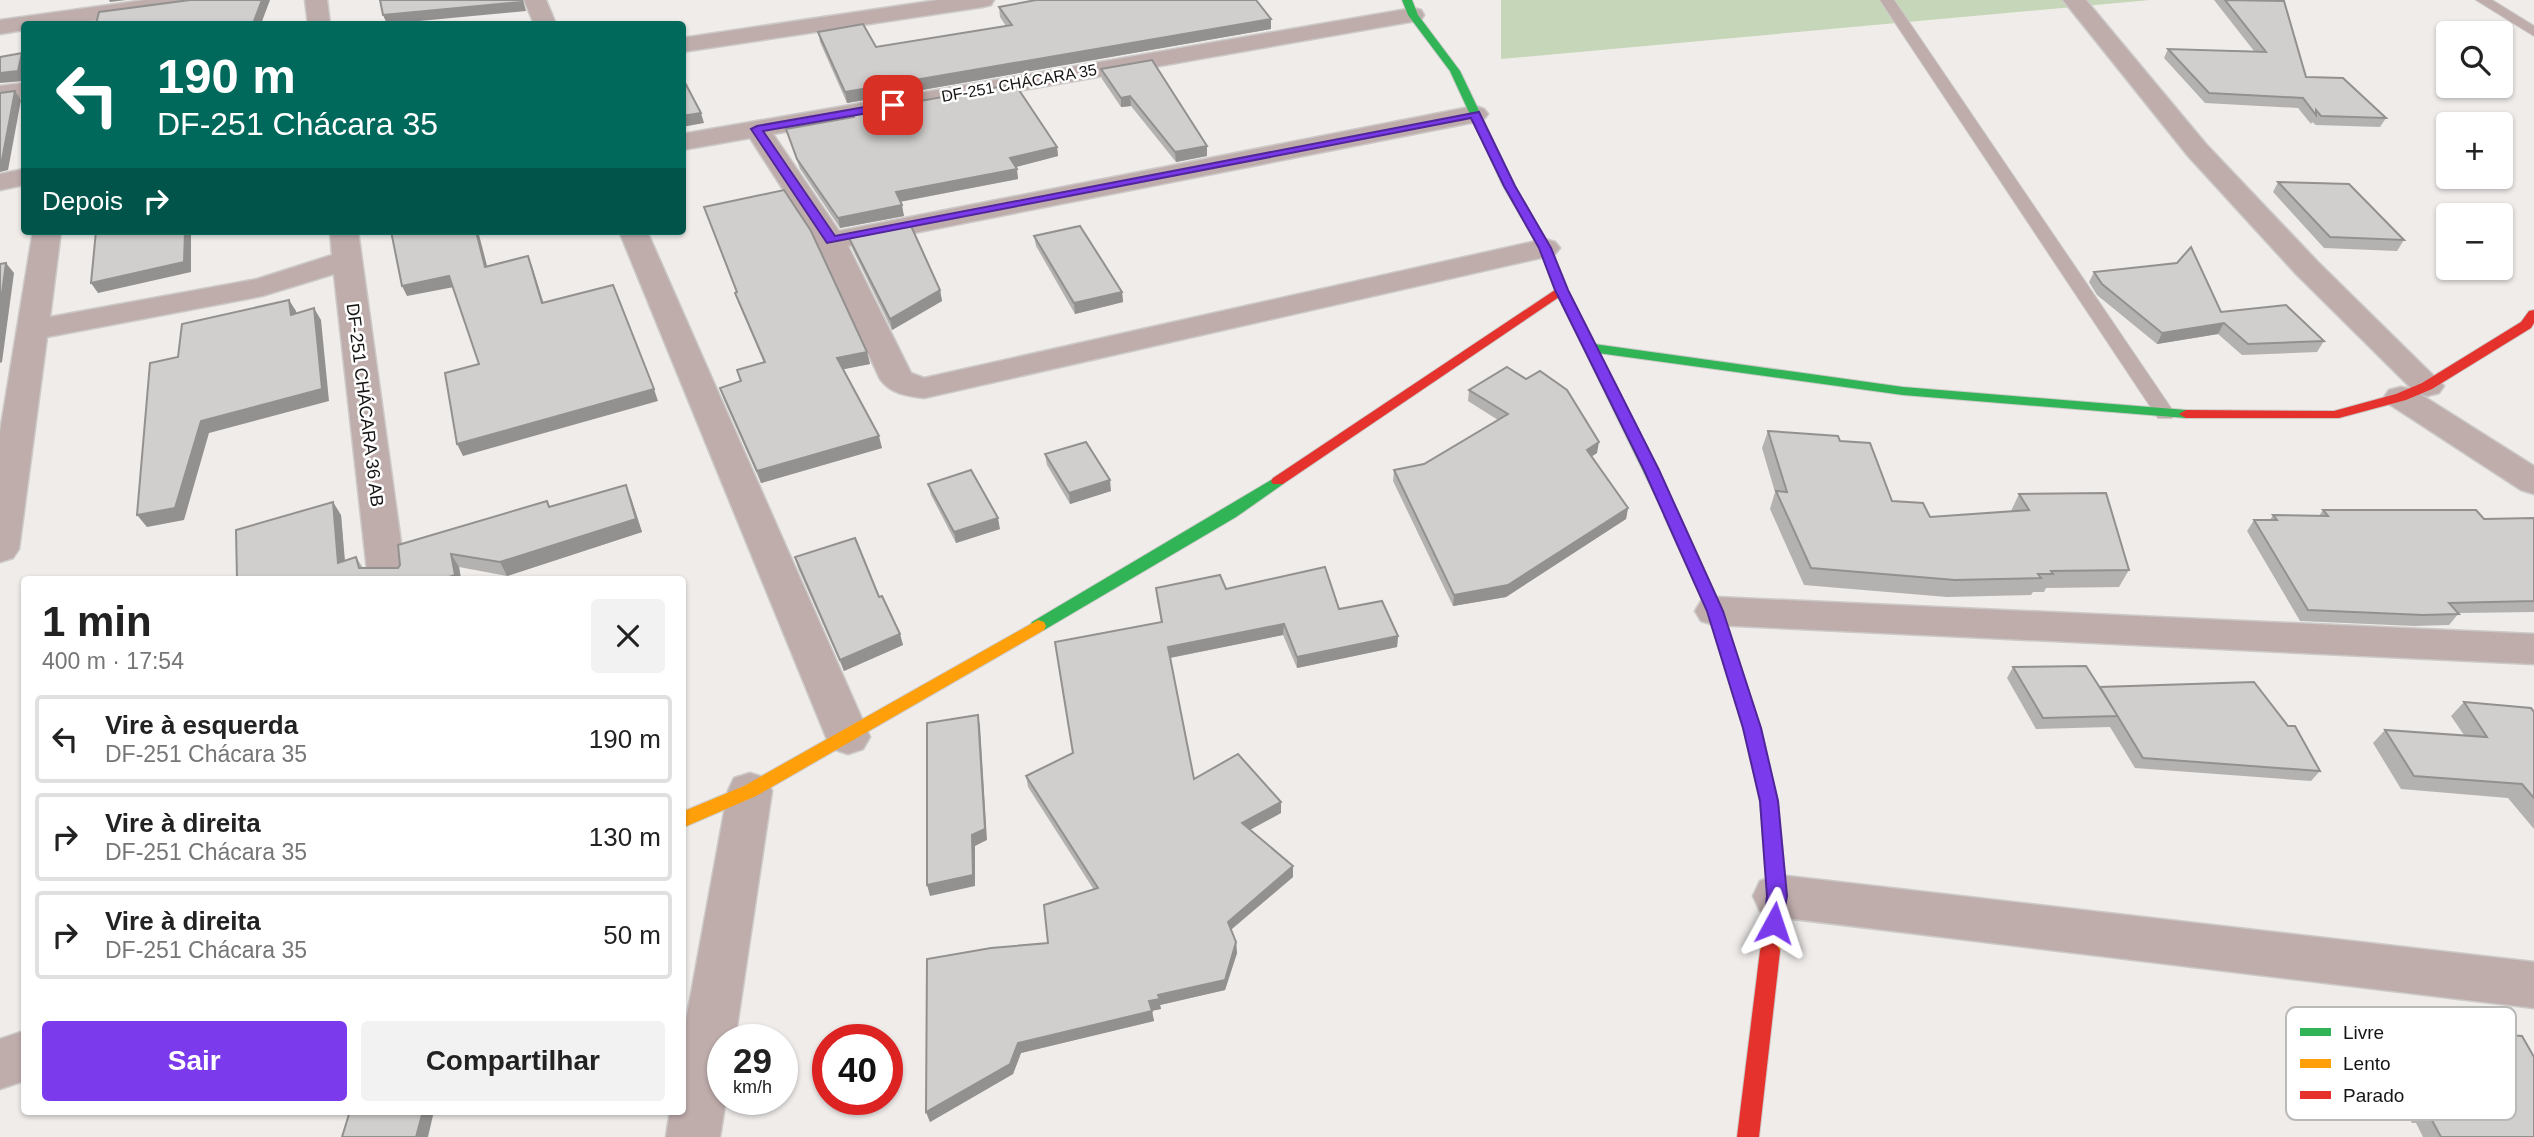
<!DOCTYPE html>
<html lang="pt">
<head>
<meta charset="utf-8">
<style>
  body { margin:0; font-family:Arial,sans-serif; background:#f2f2f2; color:#222; height:100vh; display:flex; flex-direction:column; font-size:26px; white-space:nowrap }
  * { box-sizing:border-box; margin:0 }
  p { font-size:23px; color:#767676 }
  .icon { flex:none; width:38px; height:38px; fill:none; stroke:currentColor; stroke-width:2; stroke-linecap:round; stroke-linejoin:round }
  .map { position:relative; flex:1; overflow:hidden }
  .details { position:absolute; left:21px; top:576px; width:665px; height:539px; display:flex; flex-direction:column; background:#fff; border-radius:7px; box-shadow:0 2px 5px #0004 }
  .details>* { flex:none }
  .hud { position:absolute; left:21px; top:21px; width:665px; height:214px; border-radius:7px; box-shadow:0 2px 5px #0004; background:#00695c; color:#fff; overflow:hidden }
  .controls { position:absolute; left:2436px; top:21px; display:grid; gap:14px }
  .controls a { display:grid; place-items:center; width:77px; height:77px; border-radius:7px; background:#fff; box-shadow:0 2px 5px #0004; font-size:35px }
  .speed { position:absolute; left:707px; top:1024px; display:flex; gap:14px; font-size:35px; font-weight:700; text-align:center }
  .speed>* { display:grid; place-content:center; width:91px; height:91px; border-radius:50%; background:#fff; box-shadow:0 2px 5px #0004; line-height:1 }
  .speed small { font-size:18px; font-weight:400 }
  .speed .limit { border:10px solid #d22; background:#fff; color:#111 }
  .pin { position:absolute; display:grid; place-items:center; width:60px; height:60px; color:#fff; margin:-30px; border-radius:14px; box-shadow:0 4px 10px #0006 }
  .me { position:absolute; width:77px; margin:-38px; rotate:5deg; stroke-linejoin:round; filter:drop-shadow(0 0 5px #0008) }
  .turn { display:flex; align-items:center; gap:24px; height:147px; padding:0 21px; font-size:32px }
  .turn .icon { width:91px; height:91px; stroke-width:2.5 }
  .turn b { display:block; font-size:49px; line-height:60px }
  .then { display:flex; align-items:center; height:66px; padding:0 21px; background:#0003; gap:14px; font-size:26px }
  .round { display:grid; place-items:center; flex:none; width:74px; height:74px; border-radius:7px; background:#f2f2f2 }
  .overview { display:flex; align-items:center; justify-content:space-between; height:119px; padding:0 21px }
  h1 { font-size:42px; font-weight:800; line-height:52px }
  .action { display:flex; gap:14px; margin-top:auto; padding:14px 21px }
  .action a { flex:1; height:80px; border-radius:7px; background:#7c3aed; color:#fff; font-size:28px; font-weight:800; line-height:80px; text-align:center }
  .action a+a { background:#f2f2f2; color:#222 }
  ul { padding:0; list-style:none }
  li { display:flex; align-items:center; gap:21px; height:88px; margin:0 14px 10px; padding:0 7px; border:4px solid #e0e0e0; border-radius:7px }
  li div { flex:1 }
  li b { display:block; font-size:26px }
  li em { font-style:normal }
  .map>svg:first-child { display:block }
</style>
</head>
<body>
<div class="map">
<svg width="2534" height="1137" viewBox="0 0 2534 1137">
  <rect width="100%" height="100%" fill="#efecea"/>
  <polygon fill="#c5d7b8" points="1501,0 2150,0 1501,59"/>
  <g fill="none" stroke-linecap="round" stroke-linejoin="round">
    <g stroke="#cccac9" stroke-width="2">
      <g id="lane">
        <polygon points="1880,0 1894,0 2175,414 2172,418 2158,418"/>
        <polygon points="2476,0 2492,0 2534,26 2534,36"/>
      </g>
    </g>
    <g stroke="#cccac9" stroke-width="3">
      <g id="street">
        <polygon points="145,0 205,0 202,5 194,7 67,24 24,24 24,30 0,34 0,20"/>
        <polygon points="305,0 327,0 330,24 308,24"/>
        <polygon points="524,0 546,0 556,24 534,24"/>
        <polygon points="938,0 994,0 991,5 983,7 682,52 682,38"/>
        <polygon points="2063,0 2086,0 2206,144 2318,262 2444,386 2439,393 2427,396 2420,394 2534,466 2534,494 2521,490 2389,404 2384,397 2389,390 2401,387 2412,389 2296,274 2188,156"/>
        <path d="M 1413,8 L 1421,10 L 1424,15 L 1421,20 L 773,134 L 839,231 L 1475,106 L 1484,109 L 1488,114 L 1484,119 L 1475,122 L 848,246 L 911,373 L 924,378 L 1545,239 L 1555,242 L 1560,248 L 1555,254 L 1545,257 L 924,398 C 907,396 891,394 880,379 L 816,241 L 750,138 L 682,150 L 682,134 Z"/>
        <polygon points="24,83 24,97 0,102 0,86"/>
        <polygon points="24,169 24,185 0,190 0,174"/>
        <polygon points="33,231 61,231 50,317 257,279 332,255 330,231 358,231 406,579 368,579 334,274 262,296 47,337 19,549 13,558 0,562 0,432"/>
        <polygon points="619,231 647,231 870,737 863,749 848,754 833,749 826,737"/>
        <polygon points="1715,597 2534,634 2534,664 1715,625 1701,621 1695,611 1701,601"/>
        <polygon points="750,773 766,778 772,791 735,1040 723,1040 723,1099 726,1099 720,1137 666,1137 670,1111 682,1111 682,1043 728,791 734,778"/>
        <polygon points="1777,875 2534,962 2534,1008 1777,917 1760,911 1753,896 1760,881"/>
        <polygon points="24,1031 24,1081 0,1089 0,1039"/>
      </g>
    </g>
    <g stroke="#cccac9" stroke-width="2">
      <g id="fast">
        <polygon points="1402,0 1412,0 1418,15 1460,71 1515,186 1551,248 1567,290 1594,344 1903,387 2186,410 2193,414 2186,418 1903,395 1598,353 1680,516 1672,521 1667,520 1555,290 1539,248 1503,186 1450,71 1408,15"/>
        <polygon points="1278,476 1283,478 1285,481 1283,484 1236,517 1044,630 1032,630 1030,626 1032,622"/>
      </g>
    </g>
    <g stroke="#cccac9" stroke-width="2">
      <g id="slow">
        <polygon points="1672,511 1680,516 1723,611 1761,728 1778,801 1787,896 1780,951 1777,957 1770,960 1763,957 1760,951 1767,896 1760,801 1743,728 1707,611 1664,516"/>
        <polygon points="1038,620 1044,622 1046,626 1044,630 756,796 682,828 682,812 744,786"/>
      </g>
    </g>
    <g stroke="#cccac9" stroke-width="2">
      <g id="jam">
        <polygon points="1561,286 1567,290 1565,293 1283,484 1273,484 1271,481 1273,478"/>
        <polygon points="2534,310 2534,323 2531,328 2432,389 2406,400 2339,418 2186,418 2179,414 2186,410 2334,411 2396,394 2422,383 2521,322 2529,311"/>
        <polygon points="1770,942 1777,945 1780,951 1759,1137 1737,1137 1760,951 1763,945"/>
      </g>
    </g>
    <use href="#lane" fill="#bfadac" fill-rule="evenodd"/>
    <use href="#street" fill="#bfadac" fill-rule="evenodd"/>
    <use href="#fast" fill="#30b455" fill-rule="evenodd"/>
    <use href="#slow" fill="#ff9f0a" fill-rule="evenodd"/>
    <use href="#jam" fill="#e5322d" fill-rule="evenodd"/>
  </g>
  <g fill="#b4b2b0">
    <polygon points="2214,0 2281,0 2306,77 2386,118 2380,127 2316,125 2312,122 2311,124 2298,108 2205,103 2164,58 2168,49 2254,51"/>
    <polygon points="999,7 1271,29 847,103 820,42 818,32 876,47 1006,26 1000,17"/>
    <polygon points="1101,69 1207,156 1176,162 1131,106 1121,107 1102,79"/>
    <polygon points="853,113 1057,147 1058,156 1016,167 1018,179 900,202 904,216 840,228 800,169 786,129 854,117"/>
    <polygon points="2278,182 2404,240 2397,251 2324,248 2273,192"/>
    <polygon points="704,207 867,352 870,364 843,369 882,448 761,483 724,400 720,388 741,381 737,370 764,363 739,304 735,293 736,292"/>
    <polygon points="1034,236 1122,292 1123,302 1075,314 1036,246"/>
    <polygon points="849,238 940,290 942,301 892,330 852,248"/>
    <polygon points="2094,272 2221,312 2324,341 2317,352 2242,355 2218,334 2157,344 2097,295 2089,282"/>
    <polygon points="1469,390 1597,453 1591,456 1628,508 1626,519 1506,597 1453,606 1393,481 1394,470 1424,464 1498,420 1468,401"/>
    <polygon points="1768,431 1840,441 1892,501 1930,517 2011,511 2019,494 2129,570 2119,587 2046,588 2044,592 2033,592 2031,595 1947,597 1804,585 1770,509 1775,492 1762,448"/>
    <polygon points="1045,454 1111,491 1070,504 1047,465"/>
    <polygon points="928,484 1000,529 956,543 931,495"/>
    <polygon points="631,498 642,532 507,576 459,567 461,579 237,579 341,515 345,561 356,557 363,568 398,568 400,565 547,501 550,507"/>
    <polygon points="2323,510 2484,519 2534,518 2534,612 2459,613 2449,625 2414,626 2300,621 2247,531 2254,520 2270,520 2273,515 2319,516"/>
    <polygon points="795,557 879,597 900,634 903,645 844,671 798,568"/>
    <polygon points="1156,588 1226,589 1339,609 1398,636 1397,647 1297,668 1283,635 1170,658 1194,779 1281,802 1281,813 1250,830 1293,877 1231,930 1236,942 1237,953 1225,990 1160,1005 1161,1009 1152,1011 1154,1021 1021,1053 1013,1074 930,1122 926,1112 1048,943 1094,890 1028,787 1026,776 1073,753 1161,622 1157,599"/>
    <polygon points="2013,667 2100,688 2320,771 2311,781 2135,768 2110,727 2036,729 2007,678"/>
    <polygon points="2464,702 2534,712 2534,829 2508,798 2401,789 2373,743 2385,730 2464,735 2451,716"/>
    <polygon points="2379,1026 2534,1137 2423,1137 2416,1123 2412,1123 2367,1036"/>
  </g>
  <g fill="#929190">
    <polygon points="109,0 126,0 110,2"/>
    <polygon points="262,0 270,0 261,24 254,24 254,21"/>
    <polygon points="522,0 523,0 526,11 387,24 383,15"/>
    <polygon points="1271,19 1271,29 847,103 845,92"/>
    <polygon points="22,53 24,58 24,81 0,83 0,73"/>
    <polygon points="15,91 21,100 8,170 0,172 0,160"/>
    <polygon points="1130,96 1131,106 1121,107 1121,98"/>
    <polygon points="701,113 704,123 682,127 682,116"/>
    <polygon points="1207,146 1207,156 1176,162 1175,152"/>
    <polygon points="1057,147 1058,156 1012,168 1010,158"/>
    <polygon points="1017,169 1018,179 898,202 896,192"/>
    <polygon points="902,205 904,216 840,228 838,218"/>
    <polygon points="185,231 191,231 191,272 98,293 91,283"/>
    <polygon points="476,231 478,231 490,277 485,267"/>
    <polygon points="528,256 532,266 547,314 542,303"/>
    <polygon points="6,263 14,273 2,362 0,363 0,308"/>
    <polygon points="449,276 454,287 407,296 402,286"/>
    <polygon points="940,290 942,301 892,330 890,319"/>
    <polygon points="1122,292 1123,302 1075,314 1074,303"/>
    <polygon points="289,300 296,311 298,327 291,315"/>
    <polygon points="314,308 321,320 329,401 209,433 184,520 147,527 137,515 201,421"/>
    <polygon points="2224,323 2218,334 2157,344 2162,333"/>
    <polygon points="867,352 870,364 840,370 837,358"/>
    <polygon points="654,389 658,401 463,456 457,444"/>
    <polygon points="879,436 882,448 761,483 757,471"/>
    <polygon points="1599,442 1597,453 1585,461 1587,450"/>
    <polygon points="1110,480 1111,491 1070,504 1069,493"/>
    <polygon points="626,485 631,498 642,532 507,576 500,562"/>
    <polygon points="333,502 341,515 346,576 338,563"/>
    <polygon points="1628,508 1626,519 1506,597 1453,606 1454,595"/>
    <polygon points="998,518 1000,529 956,543 954,532"/>
    <polygon points="451,554 459,567 461,579 443,579"/>
    <polygon points="1284,624 1283,635 1169,658 1168,647"/>
    <polygon points="900,634 903,645 844,671 840,660"/>
    <polygon points="1398,636 1397,647 1297,668 1297,657"/>
    <polygon points="978,715 980,726 987,840 975,846 975,886 930,896 927,885 972,835"/>
    <polygon points="1281,802 1281,813 1242,834 1242,823"/>
    <polygon points="1293,866 1293,877 1228,932 1228,922"/>
    <polygon points="1236,942 1237,953 1225,990 1160,1005 1161,1009 1150,1011 1149,1001"/>
    <polygon points="1152,1011 1154,1021 1021,1053 1013,1074 930,1122 926,1112 1018,1043"/>
    <polygon points="423,1111 434,1111 428,1137 416,1137"/>
  </g>
  <g fill="#d1cfcd" stroke="#929190" stroke-width="2">
    <polygon points="190,0 262,0 254,21 254,24 96,24 99,12"/>
    <polygon points="380,0 522,0 522,2 383,15"/>
    <polygon points="1036,0 1256,0 1271,19 845,92 818,32 863,24 876,47 1012,25 999,7"/>
    <polygon points="2225,0 2284,1 2306,77 2343,78 2386,118 2321,116 2316,110 2316,115 2303,98 2209,93 2168,49 2266,52"/>
    <polygon points="22,53 18,71 0,73 0,57"/>
    <polygon points="1152,60 1207,146 1175,152 1130,96 1121,98 1101,69"/>
    <polygon points="682,77 701,113 682,116"/>
    <polygon points="1015,84 1057,147 1010,158 1017,169 896,192 902,205 838,218 797,159 786,129 854,117 853,113"/>
    <polygon points="15,91 2,160 0,160 0,93"/>
    <polygon points="2278,182 2349,184 2404,240 2330,237"/>
    <polygon points="784,190 811,231 867,352 837,358 879,436 757,471 720,388 741,381 737,370 765,362 735,293 737,292 704,207"/>
    <polygon points="911,226 940,290 890,319 849,238"/>
    <polygon points="1080,226 1122,292 1074,303 1034,236"/>
    <polygon points="96,231 185,231 184,262 91,283"/>
    <polygon points="391,231 476,231 485,267 528,256 542,303 613,285 654,389 457,444 445,373 479,364 449,276 402,286"/>
    <polygon points="2191,247 2221,312 2286,305 2324,341 2248,344 2224,323 2162,333 2102,284 2094,272 2177,263"/>
    <polygon points="6,263 0,308 0,264"/>
    <polygon points="289,300 291,315 314,308 322,389 201,421 175,508 137,515 150,363 178,357 182,324"/>
    <polygon points="1507,367 1526,379 1540,371 1567,390 1599,442 1587,450 1628,508 1508,585 1454,595 1394,470 1424,464 1508,414 1469,390"/>
    <polygon points="1768,431 1838,436 1840,441 1870,443 1892,501 1923,503 1930,517 2029,510 2019,494 2106,493 2129,570 2051,571 2053,574 2038,574 2041,578 1955,580 1811,568 1776,491 1787,492"/>
    <polygon points="1086,442 1110,480 1069,493 1045,454"/>
    <polygon points="971,470 998,518 954,532 928,484"/>
    <polygon points="626,485 636,519 500,562 451,554 455,575 443,579 237,579 236,530 333,502 338,563 356,557 359,568 398,568 400,565 398,545 547,501 549,507"/>
    <polygon points="2323,510 2476,510 2484,519 2534,518 2534,601 2449,603 2459,614 2423,615 2308,610 2254,520 2277,520 2273,515 2328,516"/>
    <polygon points="855,538 879,597 882,596 900,634 840,660 795,557"/>
    <polygon points="1325,567 1339,609 1382,601 1398,636 1297,657 1284,624 1168,647 1194,779 1238,754 1281,802 1242,823 1293,866 1228,922 1236,942 1225,980 1158,995 1160,999 1149,1001 1152,1011 1018,1043 1010,1064 926,1112 927,959 991,948 1048,943 1044,905 1098,888 1026,776 1073,753 1055,642 1162,622 1156,588 1220,575 1226,589"/>
    <polygon points="2086,666 2118,716 2043,718 2013,667"/>
    <polygon points="2254,682 2288,726 2295,726 2320,771 2143,758 2100,687"/>
    <polygon points="2464,702 2531,708 2534,712 2534,798 2522,784 2414,776 2385,730 2487,737"/>
    <polygon points="978,715 985,829 972,835 973,875 927,885 927,723"/>
    <polygon points="2379,1026 2522,1036 2534,1057 2534,1137 2441,1137 2428,1113 2425,1113"/>
    <polygon points="350,1111 423,1111 416,1137 342,1137"/>
  </g>
  <polygon fill="#7c3aed" stroke="#51269a" stroke-width="2" points="893,102 899,105 897,108 763,131 835,236 1479,112 1515,186 1551,248 1568,290 1659,470 1723,611 1761,728 1778,801 1787,896 1781,929 1774,932 1767,929 1764,923 1767,896 1760,801 1743,728 1707,611 1644,470 1555,290 1539,248 1504,186 1471,118 827,243 751,129 757,126"/>
  <g text-anchor="middle" dominant-baseline="central" stroke-width="5" stroke-linejoin="round" paint-order="stroke">
    <g font-size="16" fill="#171514" stroke="#fff">
      <text transform="translate(1019 83) rotate(-10)">DF-251 CHÁCARA 35</text>
    </g>
    <g font-size="18" fill="#171514" stroke="#fff">
      <text transform="translate(365 405) rotate(83)">DF-251 CHÁCARA 36 AB</text>
    </g>
  </g>
  <rect x="2286" y="1007" width="230" height="113" rx="10" fill="#fff" stroke="#b9b9b8" stroke-width="2"/>
  <rect x="2300" y="1028" width="31" height="8" fill="#30b455"/>
  <rect x="2300" y="1059" width="31" height="9" fill="#ff9f0a"/>
  <rect x="2300" y="1091" width="31" height="8" fill="#e5322d"/>
  <g font-size="19" fill="#171514">
    <text x="2343" y="1039">Livre</text>
    <text x="2343" y="1070">Lento</text>
    <text x="2343" y="1102">Parado</text>
  </g>
</svg>
<div class="controls">
<a><svg class="icon" aria-label="search" viewBox="0 0 24 24"><circle cx="10" cy="10" r="6"/><path d="M15 15l6 6"/></svg></a>
<a>+</a>
<a>−</a>
</div>
<div class="speed"><div>29<small>km/h</small></div><div class="limit">40</div></div>
<div class="pin" style="left:893px;top:105px;background:#d93025"><svg class="icon" aria-label="arrive" viewBox="0 0 24 24"><path d="M6 21V4h12l-3 4 3 4H6"/></svg></div>
<svg class="me" style="left:1774px;top:923px" viewBox="-20 -20 40 40"><path d="M0-17L14 15 0 8-14 15z" fill="#7c3aed" stroke="#fff" stroke-width="4"/></svg>
<div class="hud">
<div class="turn"><svg class="icon" aria-label="left" viewBox="0 0 24 24"><path d="M17 20v-9H6M10 6l-5 5 5 5"/></svg><div><b>190 m</b>DF-251 Chácara 35</div></div>
<div class="then">Depois<svg class="icon" aria-label="right" viewBox="0 0 24 24"><path d="M7 20v-9h11M14 6l5 5-5 5"/></svg></div>
</div>
<section class="details">
<div class="overview"><div><h1>1 min</h1><p>400 m · 17:54</p></div><a class="round"><svg class="icon" aria-label="close" viewBox="0 0 24 24"><path d="M6 6l12 12M18 6L6 18"/></svg></a></div>
<ul>
<li><svg class="icon" aria-label="left" viewBox="0 0 24 24"><path d="M17 20v-9H6M10 6l-5 5 5 5"/></svg><div><b>Vire à esquerda</b><p>DF-251 Chácara 35</p></div><em>190 m</em></li>
<li><svg class="icon" aria-label="right" viewBox="0 0 24 24"><path d="M7 20v-9h11M14 6l5 5-5 5"/></svg><div><b>Vire à direita</b><p>DF-251 Chácara 35</p></div><em>130 m</em></li>
<li><svg class="icon" aria-label="right" viewBox="0 0 24 24"><path d="M7 20v-9h11M14 6l5 5-5 5"/></svg><div><b>Vire à direita</b><p>DF-251 Chácara 35</p></div><em>50 m</em></li>
</ul>
<div class="action"><a>Sair</a><a>Compartilhar</a></div>
</section>
</div>
</body>
</html>
